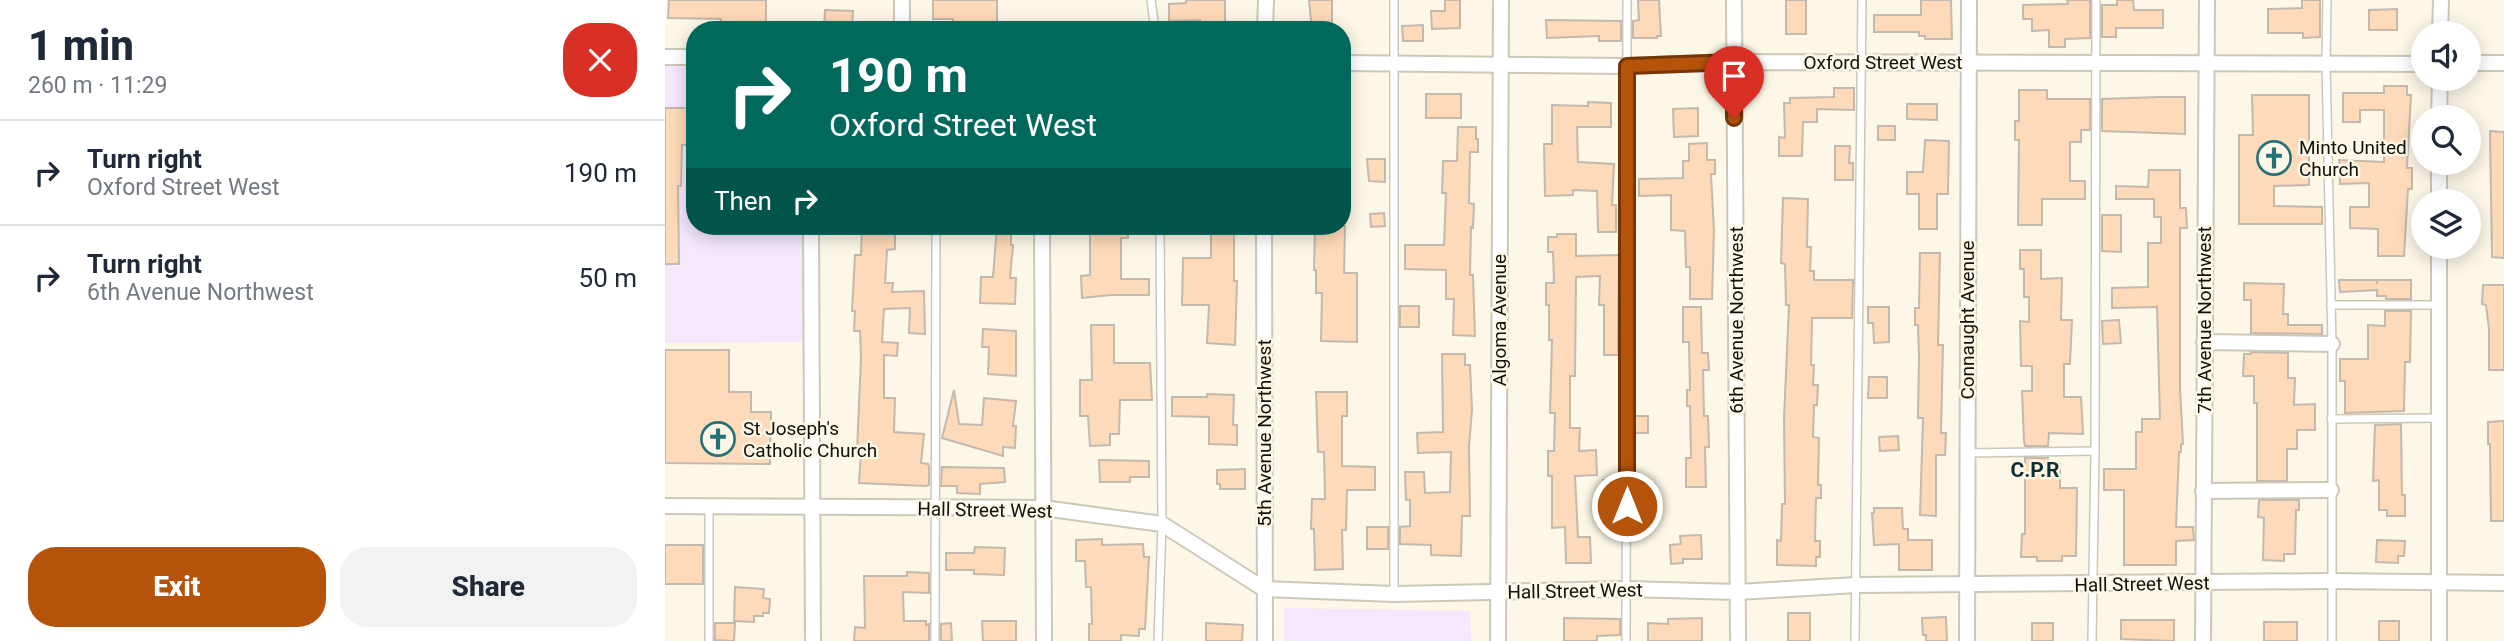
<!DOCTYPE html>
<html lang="en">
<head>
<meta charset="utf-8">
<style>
  body { margin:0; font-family:Roboto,sans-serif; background:#f2f2f3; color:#1f2937; height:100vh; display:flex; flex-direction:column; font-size:26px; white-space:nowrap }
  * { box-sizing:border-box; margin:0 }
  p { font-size:23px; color:#747a83 }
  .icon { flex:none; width:38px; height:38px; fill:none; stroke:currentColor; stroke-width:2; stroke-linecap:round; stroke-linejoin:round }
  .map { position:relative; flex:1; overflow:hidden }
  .panel { display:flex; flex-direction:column; background:#fff; width:665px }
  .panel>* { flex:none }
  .hud { position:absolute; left:21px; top:21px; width:665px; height:214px; border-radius:28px; box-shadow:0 4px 18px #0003; background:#00695c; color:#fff; overflow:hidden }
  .controls { position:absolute; left:1746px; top:21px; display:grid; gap:14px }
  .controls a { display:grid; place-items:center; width:70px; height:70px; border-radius:50%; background:#fff; box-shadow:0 4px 18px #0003; font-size:35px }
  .pin { position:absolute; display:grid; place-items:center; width:60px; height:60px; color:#fff; margin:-72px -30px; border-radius:50% 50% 50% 0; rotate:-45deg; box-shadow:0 0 7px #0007 }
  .pin .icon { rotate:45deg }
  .me { position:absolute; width:77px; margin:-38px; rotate:0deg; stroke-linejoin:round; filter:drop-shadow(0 0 5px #0008) }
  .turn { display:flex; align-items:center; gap:24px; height:147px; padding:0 28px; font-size:32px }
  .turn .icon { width:91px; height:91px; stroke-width:2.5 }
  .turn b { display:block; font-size:49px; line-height:60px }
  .then { display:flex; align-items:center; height:66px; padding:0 28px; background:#0003; gap:14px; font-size:26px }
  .round { display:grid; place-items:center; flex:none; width:74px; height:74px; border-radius:28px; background:#f2f2f3 }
  .head { display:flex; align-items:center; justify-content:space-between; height:119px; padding:0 28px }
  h1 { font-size:42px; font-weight:800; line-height:52px }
  .action { display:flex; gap:14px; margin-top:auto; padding:14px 28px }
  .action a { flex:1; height:80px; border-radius:28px; background:#b45309; color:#fff; font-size:28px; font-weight:800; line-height:80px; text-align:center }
  .action a+a { background:#f2f2f3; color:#1f2937 }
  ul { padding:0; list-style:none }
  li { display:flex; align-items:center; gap:21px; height:105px; padding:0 28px; border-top:2px solid #e0e1e3 }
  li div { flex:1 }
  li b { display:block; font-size:26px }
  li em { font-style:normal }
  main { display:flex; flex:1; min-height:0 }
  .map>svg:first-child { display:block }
</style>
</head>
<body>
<main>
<section class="panel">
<div class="head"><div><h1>1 min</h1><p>260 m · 11:29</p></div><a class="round" style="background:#d93025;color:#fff"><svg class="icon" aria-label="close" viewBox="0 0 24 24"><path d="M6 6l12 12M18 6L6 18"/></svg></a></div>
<ul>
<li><svg class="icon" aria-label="right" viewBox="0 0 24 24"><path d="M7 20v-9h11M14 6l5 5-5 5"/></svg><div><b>Turn right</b><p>Oxford Street West</p></div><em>190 m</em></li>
<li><svg class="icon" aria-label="right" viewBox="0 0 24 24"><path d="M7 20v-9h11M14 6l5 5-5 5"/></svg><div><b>Turn right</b><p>6th Avenue Northwest</p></div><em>50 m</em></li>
</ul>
<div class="action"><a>Exit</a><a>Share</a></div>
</section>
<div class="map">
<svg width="1839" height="641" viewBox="0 0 1839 641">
  <rect width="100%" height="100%" fill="#fcf7e7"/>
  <g fill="#f4e8fc">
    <polygon points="0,57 30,57 30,226 145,226 147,342 0,343"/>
    <polygon points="619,608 805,611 806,641 619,641"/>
  </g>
  <g fill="#fddab9" stroke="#c5b8ad" stroke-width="2">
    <polygon points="4,0 101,0 101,22 56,22 56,19 3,18"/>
    <polygon points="268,0 332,0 332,25 288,24 288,19 268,19"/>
    <polygon points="521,0 560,0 560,30 535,30 535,20 504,21 504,4 521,3"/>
    <polygon points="644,0 667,0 667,30 647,30"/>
    <polygon points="780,0 795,0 795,28 767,29 766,11 780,11"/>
    <polygon points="973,0 994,0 996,36 992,36 992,38 968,38 968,21 974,20"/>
    <rect x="1121" y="0" width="20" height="34"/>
    <polygon points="1256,0 1286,0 1287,39 1260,39 1260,36 1254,36 1254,32 1209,32 1209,15 1256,15"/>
    <polygon points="1402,0 1425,0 1425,38 1400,39 1400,47 1384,47 1384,30 1367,31 1367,19 1358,19 1358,5 1403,4"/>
    <polygon points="1452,0 1468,0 1469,10 1498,10 1498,28 1451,28 1451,37 1437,37 1437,5 1452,5"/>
    <polygon points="1637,0 1655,0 1655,37 1638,38 1638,33 1603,33 1603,9 1637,8"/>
    <polygon points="1732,9 1732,30 1704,30 1704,10"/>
    <polygon points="160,10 188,11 187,30 159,30"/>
    <polygon points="881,20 956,21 956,41 934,41 934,36 882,38"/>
    <polygon points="758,25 758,41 738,41 737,26"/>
    <polygon points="1719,86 1742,86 1742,95 1746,95 1742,168 1747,168 1747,189 1743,189 1739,256 1713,256 1713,229 1685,228 1685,207 1704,207 1704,183 1675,184 1674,160 1719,162 1719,110 1695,110 1695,122 1678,122 1678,93 1719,93"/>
    <polygon points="1169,88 1189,88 1189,110 1152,109 1152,122 1138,122 1137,156 1114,156 1114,137 1120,138 1119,103 1125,103 1125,98 1169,97"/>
    <polygon points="1354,90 1382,90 1382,99 1425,99 1425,130 1416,130 1416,142 1405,142 1405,181 1420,181 1420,199 1377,199 1377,225 1353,225 1354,140 1350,140 1350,121 1354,121"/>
    <rect x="761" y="94" width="35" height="24"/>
    <polygon points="1587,95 1644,95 1644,185 1609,186 1609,206 1657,207 1657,224 1574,224 1574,135 1588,135"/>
    <polygon points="1494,97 1520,97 1520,134 1437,131 1437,99"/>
    <polygon points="923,102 946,103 946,127 912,127 913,162 949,164 947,205 951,205 951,232 933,232 932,191 908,190 908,195 880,196 879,144 887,144 887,105 923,106"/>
    <polygon points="1242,104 1272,104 1272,120 1242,119"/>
    <polygon points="0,108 30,108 30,145 17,145 16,186 13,186 14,264 0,264"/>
    <polygon points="1033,108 1033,136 1009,137 1008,109"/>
    <rect x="1213" y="126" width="17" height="14"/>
    <polygon points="793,127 811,127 811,139 813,139 813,152 805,152 804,203 809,204 808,228 806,227 805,275 808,275 810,336 788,335 789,299 781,299 781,270 740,269 740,245 779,245 781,193 777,193 778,161 792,161"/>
    <polygon points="1825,131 1839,132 1839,258 1827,257"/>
    <polygon points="1260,140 1284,141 1283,194 1272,194 1272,229 1254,229 1254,194 1242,194 1242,172 1258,172"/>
    <polygon points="1042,143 1042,160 1050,160 1050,174 1046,174 1049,231 1047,299 1025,299 1025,267 1021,267 1020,231 1006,230 1006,195 974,196 974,179 1018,178 1018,161 1024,161 1024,144"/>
    <polygon points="1170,146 1185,146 1184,163 1188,163 1188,180 1170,180"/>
    <polygon points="702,159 720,159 720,182 704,181"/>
    <polygon points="1484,170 1515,170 1515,208 1521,208 1522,228 1515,228 1515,388 1518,444 1516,444 1516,452 1514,452 1511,527 1528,527 1529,540 1511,541 1511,565 1459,565 1459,490 1439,490 1439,469 1471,469 1471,432 1477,432 1477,419 1495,419 1492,307 1447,308 1447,288 1483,287 1483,243 1496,243 1496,217 1489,217 1489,199 1451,199 1451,186 1483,187"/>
    <polygon points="1118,198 1143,199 1142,247 1146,247 1145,271 1149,271 1149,280 1188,280 1187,318 1147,318 1146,365 1149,365 1148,385 1153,385 1152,405 1149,405 1148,437 1154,438 1153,485 1156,485 1156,498 1151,498 1150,541 1155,541 1155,557 1151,557 1151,566 1112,565 1112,540 1116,541 1117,504 1120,504 1119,418 1124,305 1121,305 1120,264 1116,263"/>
    <polygon points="719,213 720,226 706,227 705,214"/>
    <polygon points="1437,215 1456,215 1456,252 1437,251"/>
    <polygon points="332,226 346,226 346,245 348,245 345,278 351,278 350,304 315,303 316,277 328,277"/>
    <polygon points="425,226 463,226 463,238 456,238 456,279 484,279 484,295 446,295 417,298 416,276 425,275"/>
    <polygon points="546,226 569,226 569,281 572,281 570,345 542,343 544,305 517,305 518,258 546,258"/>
    <polygon points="650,226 680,226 679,273 692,273 692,342 656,341 657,293 651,293 651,270 649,270"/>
    <polygon points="197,229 230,230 230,249 222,250 220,283 228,283 227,292 259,291 260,334 244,333 245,308 219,309 217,342 233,343 232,356 219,355 219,398 230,398 229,432 259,434 256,463 263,464 264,467 264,485 261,486 194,483 196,452 192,451 196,358 195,331 189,331 190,311 187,311 190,255 196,255"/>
    <polygon points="892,234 911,234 911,256 954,255 953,355 939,355 939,305 934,305 935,276 911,277 910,376 905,376 905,428 915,428 914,451 931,450 932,475 910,476 913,537 925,537 926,563 901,563 900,527 887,528 887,476 883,476 883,451 889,451 890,413 885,413 887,340 884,340 884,305 881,305 881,283 889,283 888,252 883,252 883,237 892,237"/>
    <polygon points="1355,250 1376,250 1376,279 1397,278 1396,320 1407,320 1405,364 1399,364 1399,397 1416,397 1418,434 1384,433 1383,446 1360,446 1359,441 1357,391 1367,391 1367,366 1356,366 1355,321 1364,322 1364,297 1359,297 1359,269 1355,269"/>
    <polygon points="1255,253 1275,253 1273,345 1278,345 1276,433 1281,433 1280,455 1271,455 1271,516 1255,515 1258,418 1253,418 1254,357 1253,325 1250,325 1250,308 1254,308"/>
    <polygon points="1674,280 1712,280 1712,284 1712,280 1746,280 1746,299 1721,299 1721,296 1712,296 1712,290 1675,292"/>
    <polygon points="1579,283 1619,284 1618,314 1623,314 1623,325 1657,325 1657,334 1586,333 1586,300 1579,300"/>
    <polygon points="1818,285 1839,285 1839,370 1824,370 1824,329 1821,305 1817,304"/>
    <rect x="735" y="306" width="19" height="21"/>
    <polygon points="1018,307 1036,307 1037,353 1043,353 1044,370 1038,370 1039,416 1043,416 1044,447 1040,447 1041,487 1021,487 1021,458 1026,458 1025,406 1022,406 1022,390 1025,390 1024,342 1018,342"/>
    <polygon points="1203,307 1224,307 1224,342 1209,343 1208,323 1203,323"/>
    <polygon points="1720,311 1746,311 1745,362 1740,362 1739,411 1680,413 1680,381 1675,381 1675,359 1703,359 1703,325 1720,326"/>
    <polygon points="1454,320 1456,343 1438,344 1437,321"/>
    <polygon points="426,325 449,325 449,363 485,363 487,400 455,400 454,434 445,434 445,445 425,446 423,416 415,416 415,380 427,380"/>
    <polygon points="318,329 351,331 351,376 323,374 324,347 317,347"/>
    <polygon points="0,350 64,350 64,392 86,392 86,412 106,412 105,464 0,463"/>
    <polygon points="1586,352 1623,353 1623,378 1630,378 1629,405 1650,404 1650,430 1632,430 1632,449 1622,449 1622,481 1592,481 1592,403 1589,403 1589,376 1578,376 1579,354 1586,354"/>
    <polygon points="777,354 800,354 800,365 805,365 807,410 804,446 805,516 797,516 796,556 766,555 766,545 735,544 735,527 745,526 745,500 741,500 740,472 759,472 760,493 785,492 786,452 753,453 752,433 778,432"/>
    <polygon points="1204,377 1222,377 1222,398 1203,398"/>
    <polygon points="289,390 294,424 317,425 319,398 351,401 348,426 351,426 350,448 338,447 338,456 277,438"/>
    <polygon points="651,392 682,392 682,416 677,416 677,466 710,467 710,490 682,490 681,530 677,530 678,569 650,570 649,529 646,529 647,499 660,499 659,452 653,452"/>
    <polygon points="542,394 569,395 568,425 572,425 572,445 544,444 544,417 507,416 507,397 542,397"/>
    <rect x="969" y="416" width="14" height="17"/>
    <polygon points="1839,421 1839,521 1826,521 1825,444 1823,444 1823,422"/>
    <polygon points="1736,424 1737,495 1740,495 1740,516 1722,516 1722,510 1714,510 1714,480 1708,481 1710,425"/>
    <polygon points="1233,436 1234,450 1215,451 1214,437"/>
    <polygon points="1360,458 1383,458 1383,464 1395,464 1395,488 1412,488 1411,556 1397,556 1397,561 1372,561 1372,557 1356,557 1357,534 1360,534"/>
    <polygon points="434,460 484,461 484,477 465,477 465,482 435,482"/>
    <polygon points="277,467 339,468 340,482 315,484 315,494 292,493 292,486 276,486"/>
    <polygon points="580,469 580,489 555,489 555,484 552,484 552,470"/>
    <polygon points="938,480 955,480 955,507 939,507"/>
    <polygon points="991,490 991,508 967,507 967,491"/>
    <polygon points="1594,500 1634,500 1634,510 1631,510 1630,554 1619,554 1619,561 1598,560 1599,518 1593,517"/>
    <polygon points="1209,508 1237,508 1238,529 1243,529 1243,540 1267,540 1267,570 1234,570 1234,544 1209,545 1207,513 1209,513"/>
    <rect x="702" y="527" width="21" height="22"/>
    <polygon points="1036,535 1037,559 1018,559 1018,563 1006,564 1005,545 1016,544 1015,536"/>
    <polygon points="437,539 437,545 478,544 479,557 484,557 480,629 474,629 474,636 456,635 456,641 424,641 424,624 427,624 426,587 421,587 420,561 411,561 411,540"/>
    <polygon points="1712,540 1740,541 1739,556 1733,556 1733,563 1711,562"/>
    <rect x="0" y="545" width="38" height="39"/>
    <polygon points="310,547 340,548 339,575 309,574 309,570 281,570 281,553 309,553"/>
    <polygon points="242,572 264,573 264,593 238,592 239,621 261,621 261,625 264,624 264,641 189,641 190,627 200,628 199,576 242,576"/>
    <polygon points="70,587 99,589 98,598 105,599 104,613 98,613 98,616 89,616 89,622 69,621"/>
    <rect x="1123" y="613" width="22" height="28"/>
    <polygon points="1281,617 1282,641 1261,641 1261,635 1258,635 1257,618"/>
    <polygon points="899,618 955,619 955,635 932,636 932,641 899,641"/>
    <polygon points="1037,618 1037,641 983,641 983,623 1003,624 1003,619"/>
    <polygon points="1456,620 1509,620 1509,641 1456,639"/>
    <polygon points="317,621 351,621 351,641 318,641"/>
    <rect x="1714" y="621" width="20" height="20"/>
    <rect x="1599" y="622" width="33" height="19"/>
    <polygon points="50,623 70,623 69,641 50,640"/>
    <polygon points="286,623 287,641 276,641 276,624"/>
    <polygon points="541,623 578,625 577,641 541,641"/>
    <rect x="1367" y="623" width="21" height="18"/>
  </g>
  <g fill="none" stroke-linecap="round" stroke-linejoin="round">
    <g stroke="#ccc8b9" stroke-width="10">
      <g id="service">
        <polyline points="486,0 490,30"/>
        <polyline points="729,0 729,594"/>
        <polyline points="1662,0 1661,63 1667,344 1667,641"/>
        <polyline points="1666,305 1773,305"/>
        <polyline points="1666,419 1774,418"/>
        <polyline points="1302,453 1430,451"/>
        <polyline points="44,507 44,641"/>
        <polyline points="270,641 271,226"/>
        <polyline points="493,641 497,524 495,226"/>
        <polyline points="961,641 962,0"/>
        <polyline points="1190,641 1197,0"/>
        <polyline points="1427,641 1430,451 1431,0"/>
      </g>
    </g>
    <g stroke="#ccc8b9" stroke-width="18">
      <g id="minor">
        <polyline points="237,0 237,30"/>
        <polyline points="1069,0 1073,641"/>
        <polyline points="600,30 601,0"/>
        <polyline points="1775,33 1776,0"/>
        <polyline points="0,57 30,57"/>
        <polyline points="677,63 962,66 1069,62 1759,64"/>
        <polyline points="1804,63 1839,63"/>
        <polyline points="1774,117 1775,79"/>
        <polyline points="1774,201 1774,163"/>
        <polyline points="146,226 148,641"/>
        <polyline points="377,226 379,641"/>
        <polyline points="599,226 600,641"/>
        <polyline points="1539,342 1667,344"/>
        <polyline points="1538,491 1666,490"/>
        <polyline points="0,506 378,508 497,524 599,589 729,594 962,589 1073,592 1191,585 1666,581 1839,583"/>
        <polyline points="833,641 836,0"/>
        <polyline points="1302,641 1304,0"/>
        <polyline points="1538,641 1542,0"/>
        <polyline points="1774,641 1774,247"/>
      </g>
    </g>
    <use href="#service" stroke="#fff" stroke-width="7"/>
    <use href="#minor" stroke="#fff" stroke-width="14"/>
  </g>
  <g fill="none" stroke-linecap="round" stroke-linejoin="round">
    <g stroke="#753606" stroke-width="18">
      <polyline id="route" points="962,506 962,66 1069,62 1069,118"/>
    </g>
    <use href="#route" stroke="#b45309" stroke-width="12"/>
  </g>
  <defs>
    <g id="church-ring" transform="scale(1.75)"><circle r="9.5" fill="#fcf7e7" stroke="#267176" stroke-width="1.5"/><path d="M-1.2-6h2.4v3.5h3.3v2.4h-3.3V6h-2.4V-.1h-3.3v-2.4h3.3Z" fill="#267176"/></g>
  </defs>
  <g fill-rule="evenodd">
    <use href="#church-ring" x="1609" y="158"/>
    <use href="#church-ring" x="53" y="439"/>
  </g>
  <g text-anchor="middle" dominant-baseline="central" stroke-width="5" stroke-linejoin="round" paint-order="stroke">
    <g font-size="19" fill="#11100b" stroke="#fcf7e7">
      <text x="1218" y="62">Oxford Street West</text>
      <text transform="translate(834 320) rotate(-90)">Algoma Avenue</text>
      <text transform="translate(1071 320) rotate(-90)">6th Avenue Northwest</text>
      <text transform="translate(1302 320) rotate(-90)">Connaught Avenue</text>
      <text transform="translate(1539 320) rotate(-90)">7th Avenue Northwest</text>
      <text transform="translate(599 433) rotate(-90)">5th Avenue Northwest</text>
      <text transform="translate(320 510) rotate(1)">Hall Street West</text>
      <text transform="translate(1477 584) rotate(-1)">Hall Street West</text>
      <text transform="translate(910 591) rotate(-1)">Hall Street West</text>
    </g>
    <g font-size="19" fill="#11100b" stroke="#fcf7e7" text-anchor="start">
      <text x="1634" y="147">Minto United<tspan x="1634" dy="22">Church</tspan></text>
      <text x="78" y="428">St Joseph's<tspan x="78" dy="22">Catholic Church</tspan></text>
    </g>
    <g font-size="21" font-weight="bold" fill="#0c3032" stroke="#fcf7e7">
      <text x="1370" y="470">C.P.R</text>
    </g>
  </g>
</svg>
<div class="controls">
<a><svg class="icon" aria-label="sound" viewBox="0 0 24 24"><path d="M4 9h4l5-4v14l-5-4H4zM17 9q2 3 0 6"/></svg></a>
<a><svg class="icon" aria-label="search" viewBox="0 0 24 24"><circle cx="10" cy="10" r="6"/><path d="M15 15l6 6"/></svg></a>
<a><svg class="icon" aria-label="layers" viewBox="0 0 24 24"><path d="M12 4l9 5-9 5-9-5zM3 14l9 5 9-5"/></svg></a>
</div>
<div class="pin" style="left:1069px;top:118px;background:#d93025"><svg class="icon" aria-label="arrive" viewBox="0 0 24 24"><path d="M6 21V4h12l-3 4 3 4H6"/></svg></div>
<svg class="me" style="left:962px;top:506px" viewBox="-20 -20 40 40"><circle r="17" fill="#b45309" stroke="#fff" stroke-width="3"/><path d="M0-11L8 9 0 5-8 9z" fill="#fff"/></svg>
<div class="hud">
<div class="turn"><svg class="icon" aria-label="right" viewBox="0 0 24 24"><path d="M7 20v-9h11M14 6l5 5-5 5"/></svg><div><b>190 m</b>Oxford Street West</div></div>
<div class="then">Then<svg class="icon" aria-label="right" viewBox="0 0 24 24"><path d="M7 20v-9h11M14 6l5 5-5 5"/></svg></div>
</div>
</div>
</main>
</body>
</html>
